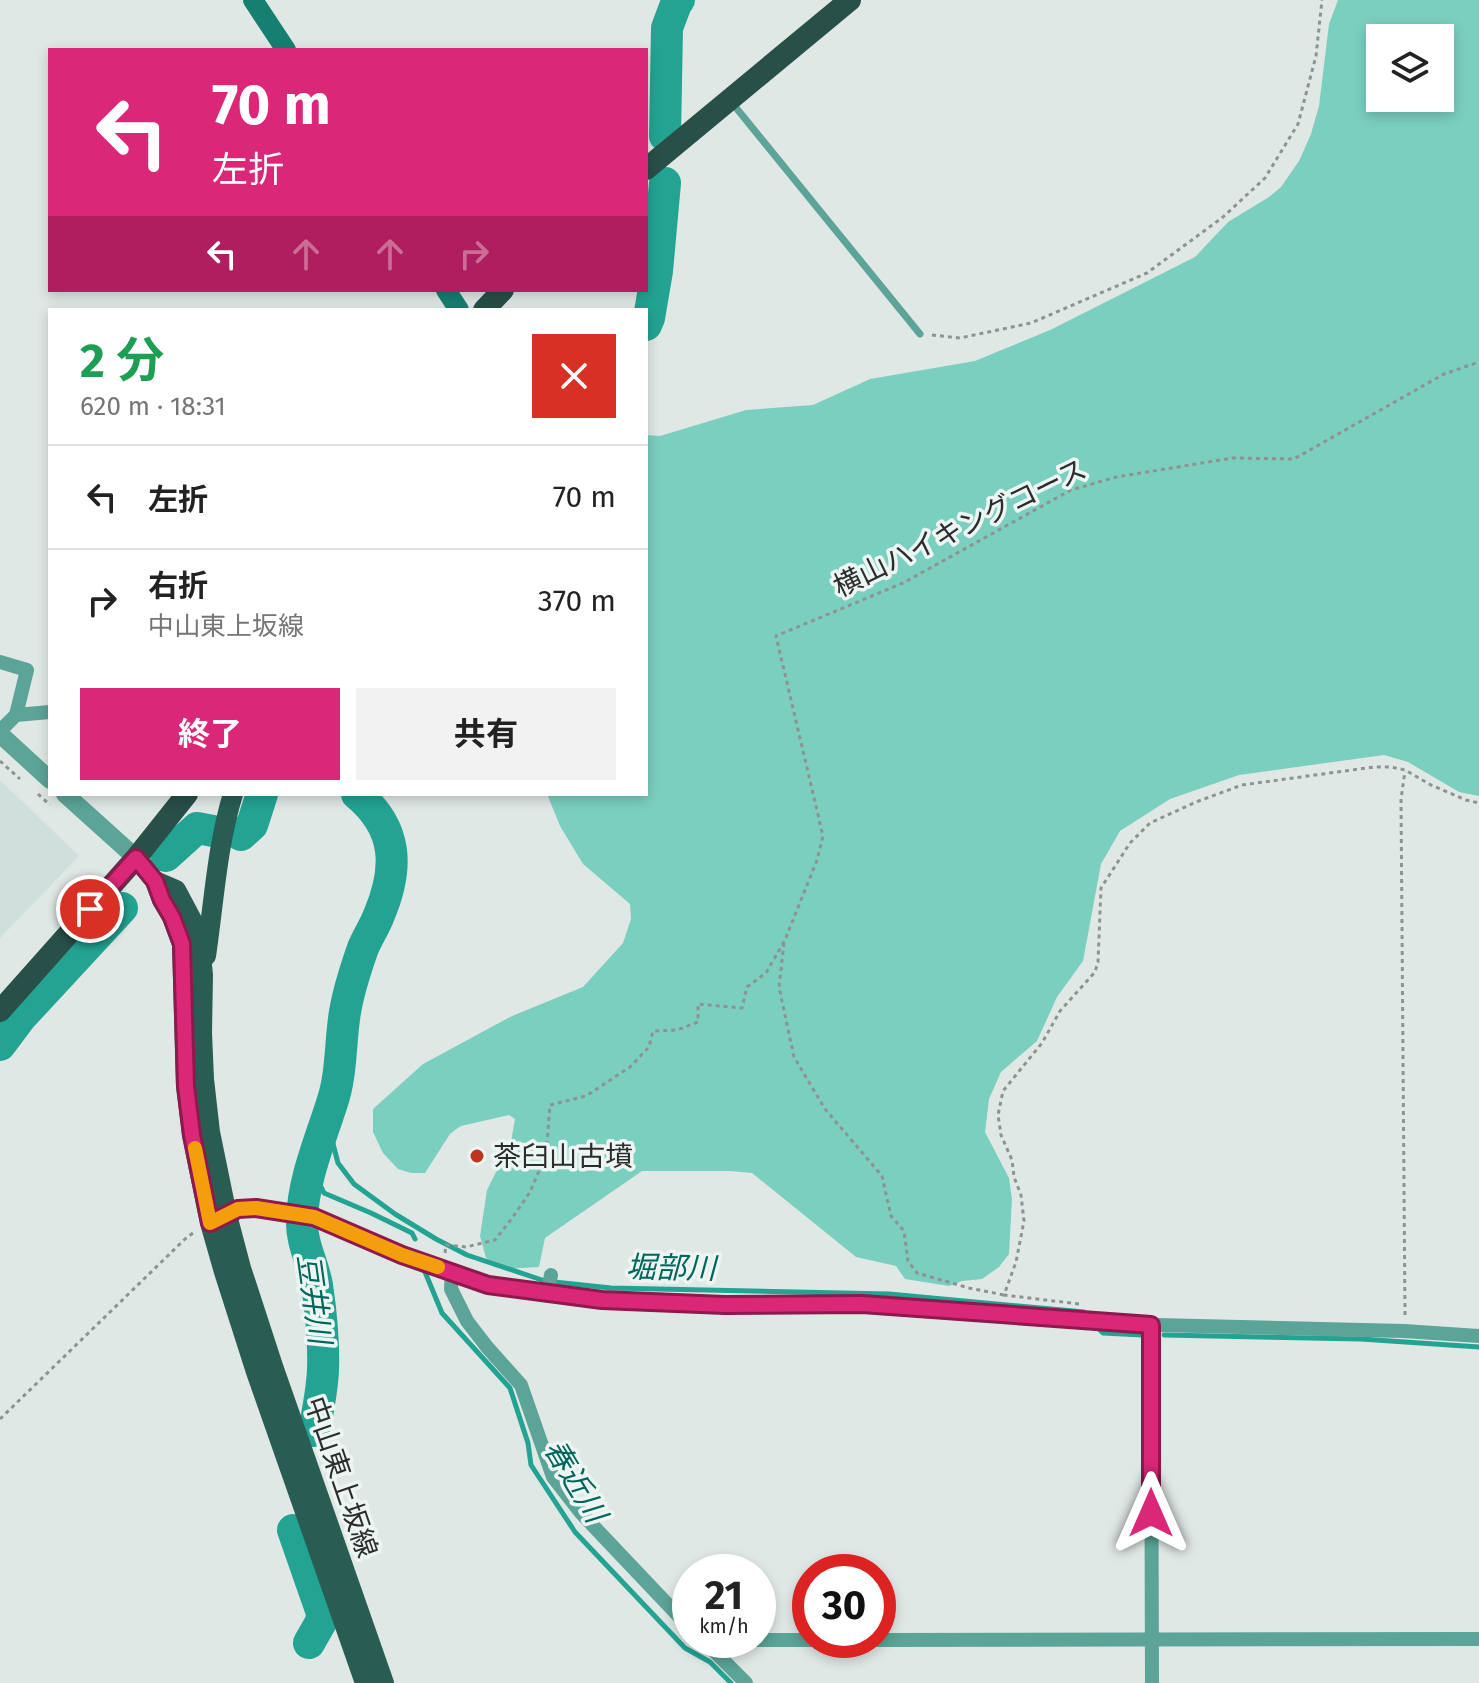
<!DOCTYPE html>
<html lang="ja">
<head>
<meta charset="utf-8">
<style>
  body { margin:0; font-family:"Fira Sans","Noto Sans JP",sans-serif; background:#f2f2f2; color:#222; height:100vh; display:flex; flex-direction:column; font-size:30px; white-space:nowrap }
  * { box-sizing:border-box; margin:0 }
  p { font-size:26px; color:#767676 }
  .icon { flex:none; width:44px; height:44px; fill:none; stroke:currentColor; stroke-width:2; stroke-linecap:round; stroke-linejoin:round }
  .map { position:relative; flex:1; overflow:hidden }
  .panel { position:absolute; left:48px; top:308px; width:600px; height:488px; display:flex; flex-direction:column; background:#fff; border-radius:0px; box-shadow:0 4px 12px #0003 }
  .panel>* { flex:none }
  .banner { position:absolute; left:48px; top:48px; width:600px; height:244px; border-radius:0px; box-shadow:0 4px 12px #0003; background:#db2777; color:#fff; overflow:hidden }
  .fabs { position:absolute; left:1366px; top:24px; display:grid; gap:16px }
  .fabs a { display:grid; place-items:center; width:88px; height:88px; border-radius:0px; background:#fff; box-shadow:0 4px 12px #0003; font-size:40px }
  .speed { position:absolute; left:672px; top:1554px; display:flex; gap:16px; font-size:40px; font-weight:700; text-align:center }
  .speed>* { display:grid; place-content:center; width:104px; height:104px; border-radius:50%; background:#fff; box-shadow:0 4px 12px #0003; line-height:1 }
  .speed small { font-size:20px; font-weight:400 }
  .speed .limit { border:12px solid #d22; background:#fff; color:#111 }
  .pin { position:absolute; display:grid; place-items:center; width:68px; height:68px; color:#fff; margin:-34px; border:4px solid #fff; border-radius:50%; box-shadow:0 2px 8px #0007 }
  .me { position:absolute; width:88px; margin:-44px; rotate:0deg; stroke-linejoin:round; filter:drop-shadow(0 0 6px #0008) }
  .turn { display:flex; align-items:center; gap:28px; height:168px; padding:0 32px; font-size:36px }
  .turn .icon { width:104px; height:104px; stroke-width:2.5 }
  .turn b { display:block; font-size:56px; line-height:68px }
  .lanes { display:flex; align-items:center; height:76px; padding:0 32px; background:#0003; justify-content:center; gap:40px; direction:ltr }
  .lanes .off { opacity:.35 }
  .round { display:grid; place-items:center; flex:none; width:84px; height:84px; border-radius:0px; background:#f2f2f2 }
  .summary { display:flex; align-items:center; justify-content:space-between; height:136px; padding:0 32px }
  h1 { font-size:48px; font-weight:700; line-height:60px; color:#1e9e55 }
  .action { display:flex; gap:16px; margin-top:auto; padding:16px 32px }
  .action a { flex:1; height:92px; border-radius:0px; background:#db2777; color:#fff; font-size:32px; font-weight:700; line-height:92px; text-align:center }
  .action a+a { background:#f2f2f2; color:#222 }
  ul { padding:0; list-style:none }
  li { display:flex; align-items:center; gap:24px; height:104px; padding:0 32px; border-top:2px solid #e0e0e0 }
  li div { flex:1 }
  li b { display:block; font-size:30px }
  li em { font-style:normal }
  .map>svg:first-child { display:block }
</style>
</head>
<body>
<div class="map">
<svg width="1479" height="1683" viewBox="0 0 1479 1683">
  <rect width="100%" height="100%" fill="#e0e8e6"/>
  <polygon fill="#cedfdc" points="0,780 79,856 0,938"/>
  <path fill="#7bcfbf" fill-rule="evenodd" d="M 1338,0 L 1479,0 L 1479,796 L 1459,792 L 1408,762 L 1384,755 L 1239,775 L 1170,799 L 1120,831 L 1101,864 L 1083,961 L 1057,997 L 1037,1041 L 1001,1072 L 989,1099 L 985,1132 L 1009,1178 L 1012,1199 L 1009,1254 L 999,1267 L 982,1279 L 962,1281 L 949,1286 L 905,1279 L 896,1266 L 856,1257 L 752,1173 L 730,1171 L 642,1171 L 545,1238 L 539,1267 L 504,1269 L 486,1258 L 480,1236 L 487,1190 L 511,1142 L 515,1119 L 509,1115 L 461,1126 L 455,1130 L 450,1134 L 425,1173 L 411,1173 L 398,1169 L 383,1153 L 373,1132 L 373,1109 L 423,1064 L 512,1016 L 583,987 L 623,943 L 631,919 L 630,904 L 583,864 L 560,826 L 547,794 L 646,794 L 646,435 L 660,436 L 746,410 L 813,405 L 870,379 L 975,361 L 1050,330 L 1195,257 L 1228,222 L 1269,197 L 1281,187 L 1299,161 L 1311,134 L 1319,106 L 1329,24 ZM 1380,38 L 1440,38 L 1440,98 L 1380,98 Z"/>
  <g fill="none" stroke-linecap="round" stroke-linejoin="round">
    <g stroke="#23a392" stroke-width="5">
      <polyline points="324,1124 331,1126 332,1140 338,1163 354,1184 395,1214 436,1239 467,1255 545,1281 611,1288 889,1294 1084,1312"/>
      <polyline points="312,1168 324,1193 371,1213 412,1233 415,1239"/>
      <polyline points="425,1272 442,1313 510,1388 528,1443 531,1465 575,1532 685,1648 710,1662 731,1683"/>
      <polyline points="1098,1328 1103,1333 1142,1335"/>
      <polyline points="1164,1335 1361,1339 1479,1347"/>
    </g>
    <g stroke="#23a392" stroke-width="32">
      <polyline points="665,136 667,28 676,4 679,0"/>
      <polyline points="646,325 649,318 657,271 665,183"/>
      <polyline points="241,835 252,825 262,794"/>
      <polyline points="166,856 197,828 213,831"/>
      <polyline points="0,1045 21,1017 122,908"/>
      <path d="M 314,1431 C 318,1411 322,1391 323,1370 C 324,1343 321,1312 317,1285 C 313,1263 301,1243 302,1220 C 303,1180 320,1141 332,1103 C 342,1074 340,1042 345,1012 C 348,994 357,965 363,948 C 368,936 375,926 379,915 C 399,868 398,828 357,794"/>
      <polyline points="293,1530 322,1613 321,1622 309,1643"/>
    </g>
    <g stroke="#8d9392" stroke-width="3" stroke-dasharray="4 4" stroke-linecap="butt">
      <polyline points="932,335 960,338 1031,323 1147,273 1223,217 1265,178 1298,124 1316,56 1322,0"/>
      <polyline points="0,761 20,779"/>
      <polyline points="38,794 50,805"/>
      <polyline points="784,943 779,987 794,1057 825,1109 882,1176 891,1216 904,1231 908,1261 917,1273 969,1288 1004,1295"/>
      <polyline points="445,1253 446,1245 466,1247 495,1240 513,1217 530,1192 546,1155 550,1105 586,1096 630,1067 649,1047 653,1031 677,1030 698,1022 698,1004 742,1008 747,987 766,973 785,940 817,860 823,836 776,636 903,583 1071,490 1116,477 1233,458 1294,459 1444,374 1479,362"/>
      <polyline points="1079,1304 1004,1295 1016,1262 1024,1221 1021,1195 1014,1177 1012,1160 1001,1135 998,1115 1003,1091 1042,1043 1060,1011 1095,972 1098,962 1101,888 1130,843 1150,823 1196,802 1242,785 1374,767 1391,767 1405,770 1431,785 1466,800 1479,803"/>
      <polyline points="1405,1315 1401,799 1405,771"/>
      <polyline points="0,1419 185,1239 193,1233"/>
    </g>
    <polyline stroke="#5ba497" stroke-width="7" points="733,104 920,334"/>
    <g stroke="#5ba497" stroke-width="14">
      <polyline points="0,662 27,670 16,715"/>
      <polyline points="0,731 16,715 50,712"/>
      <polyline points="221,1218 238,1209 256,1208 314,1217 402,1255 488,1285 602,1300 725,1305 862,1304 1114,1324 1404,1331 1479,1336"/>
      <polyline points="452,1272 451,1289 467,1321 487,1347 521,1385 553,1477 581,1513 690,1628"/>
      <polyline points="547,1294 551,1275"/>
      <polyline points="1151,1325 1152,1683"/>
      <polyline points="703,1640 746,1683"/>
      <polyline points="732,1640 827,1640"/>
      <polyline points="878,1640 1479,1639"/>
    </g>
    <g stroke="#5ba497" stroke-width="18">
      <polyline points="0,734 50,780"/>
      <polyline points="65,794 136,858"/>
    </g>
    <g stroke="#157f71" stroke-width="20">
      <polyline points="253,0 286,50"/>
      <polyline points="446,290 459,310"/>
    </g>
    <g stroke="#295d54" stroke-width="20">
      <polyline points="136,858 155,881 162,900 172,917 182,944 186,1086 192,1135 210,1223 224,1272 256,1372 365,1683"/>
      <polyline points="155,881 176,890 193,922 200,946 203,975 202,1033 204,1079 210,1132 227,1215 241,1268 273,1366 384,1683"/>
      <path d="M 206,956 C 214,902 217,846 233,794"/>
    </g>
    <g stroke="#284f48" stroke-width="22">
      <polyline points="646,169 850,0"/>
      <polyline points="484,310 503,290"/>
      <polyline points="0,1011 136,858 187,794"/>
    </g>
  </g>
  <g fill="none" stroke-linecap="round" stroke-linejoin="round">
    <g stroke="#8e194d" stroke-width="20">
      <polyline id="route" points="90,909 136,858 155,881 162,900 172,917 182,944 186,1086 192,1135 210,1223 238,1209 256,1208 314,1217 402,1255 488,1285 602,1300 725,1305 862,1304 1151,1325 1151,1513"/>
    </g>
    <use href="#route" stroke="#db2777" stroke-width="14"/>
    <polyline stroke="#f59e0b" stroke-width="14" points="195,1148 210,1223 238,1209 256,1208 314,1217 402,1255 438,1267"/>
  </g>
  <circle fill="#bf3320" stroke="#edf5f3" stroke-width="3" cx="477" cy="1156" r="8"/>
  <g text-anchor="middle" dominant-baseline="central" stroke-width="7" stroke-linejoin="round" paint-order="stroke">
    <g font-size="28" fill="#2a2d2d" stroke="#edf5f3">
      <text transform="translate(960 528) rotate(-26)">横山ハイキングコース</text>
      <text transform="translate(341 1477) rotate(71)">中山東上坂線</text>
    </g>
    <g font-size="28" fill="#2a2d2d" stroke="#edf5f3" text-anchor="start">
      <text x="493" y="1156">茶臼山古墳</text>
    </g>
    <g font-size="30" font-style="italic" fill="#00665a" stroke="#edf5f3">
      <text transform="translate(671 1268) rotate(1)">堀部川</text>
      <text transform="translate(314 1299) rotate(82)">豆井川</text>
      <text transform="translate(575 1481) rotate(59)">春近川</text>
    </g>
  </g>
</svg>
<div class="fabs">
<a><svg class="icon" aria-label="layers" viewBox="0 0 24 24"><path d="M12 4l9 5-9 5-9-5zM3 14l9 5 9-5"/></svg></a>
</div>
<div class="speed"><div>21<small>km/h</small></div><div class="limit">30</div></div>
<div class="pin" style="left:90px;top:909px;background:#d93025"><svg class="icon" aria-label="arrive" viewBox="0 0 24 24"><path d="M6 21V4h12l-3 4 3 4H6"/></svg></div>
<svg class="me" style="left:1151px;top:1513px" viewBox="-20 -20 40 40"><path d="M0-17L14 15 0 8-14 15z" fill="#db2777" stroke="#fff" stroke-width="4"/></svg>
<div class="banner">
<div class="turn"><svg class="icon" aria-label="left" viewBox="0 0 24 24"><path d="M17 20v-9H6M10 6l-5 5 5 5"/></svg><div><b>70 m</b>左折</div></div>
<div class="lanes"><svg class="icon" aria-label="left" viewBox="0 0 24 24"><path d="M17 20v-9H6M10 6l-5 5 5 5"/></svg><svg class="icon off" aria-label="ahead" viewBox="0 0 24 24"><path d="M12 20V5M6 11l6-6 6 6"/></svg><svg class="icon off" aria-label="ahead" viewBox="0 0 24 24"><path d="M12 20V5M6 11l6-6 6 6"/></svg><svg class="icon off" aria-label="right" viewBox="0 0 24 24"><path d="M7 20v-9h11M14 6l5 5-5 5"/></svg></div>
</div>
<section class="panel">
<div class="summary"><div><h1>2 分</h1><p>620 m · 18:31</p></div><a class="round" style="background:#d93025;color:#fff"><svg class="icon" aria-label="close" viewBox="0 0 24 24"><path d="M6 6l12 12M18 6L6 18"/></svg></a></div>
<ul>
<li><svg class="icon" aria-label="left" viewBox="0 0 24 24"><path d="M17 20v-9H6M10 6l-5 5 5 5"/></svg><div><b>左折</b></div><em>70 m</em></li>
<li><svg class="icon" aria-label="right" viewBox="0 0 24 24"><path d="M7 20v-9h11M14 6l5 5-5 5"/></svg><div><b>右折</b><p>中山東上坂線</p></div><em>370 m</em></li>
</ul>
<div class="action"><a>終了</a><a>共有</a></div>
</section>
</div>
</body>
</html>
